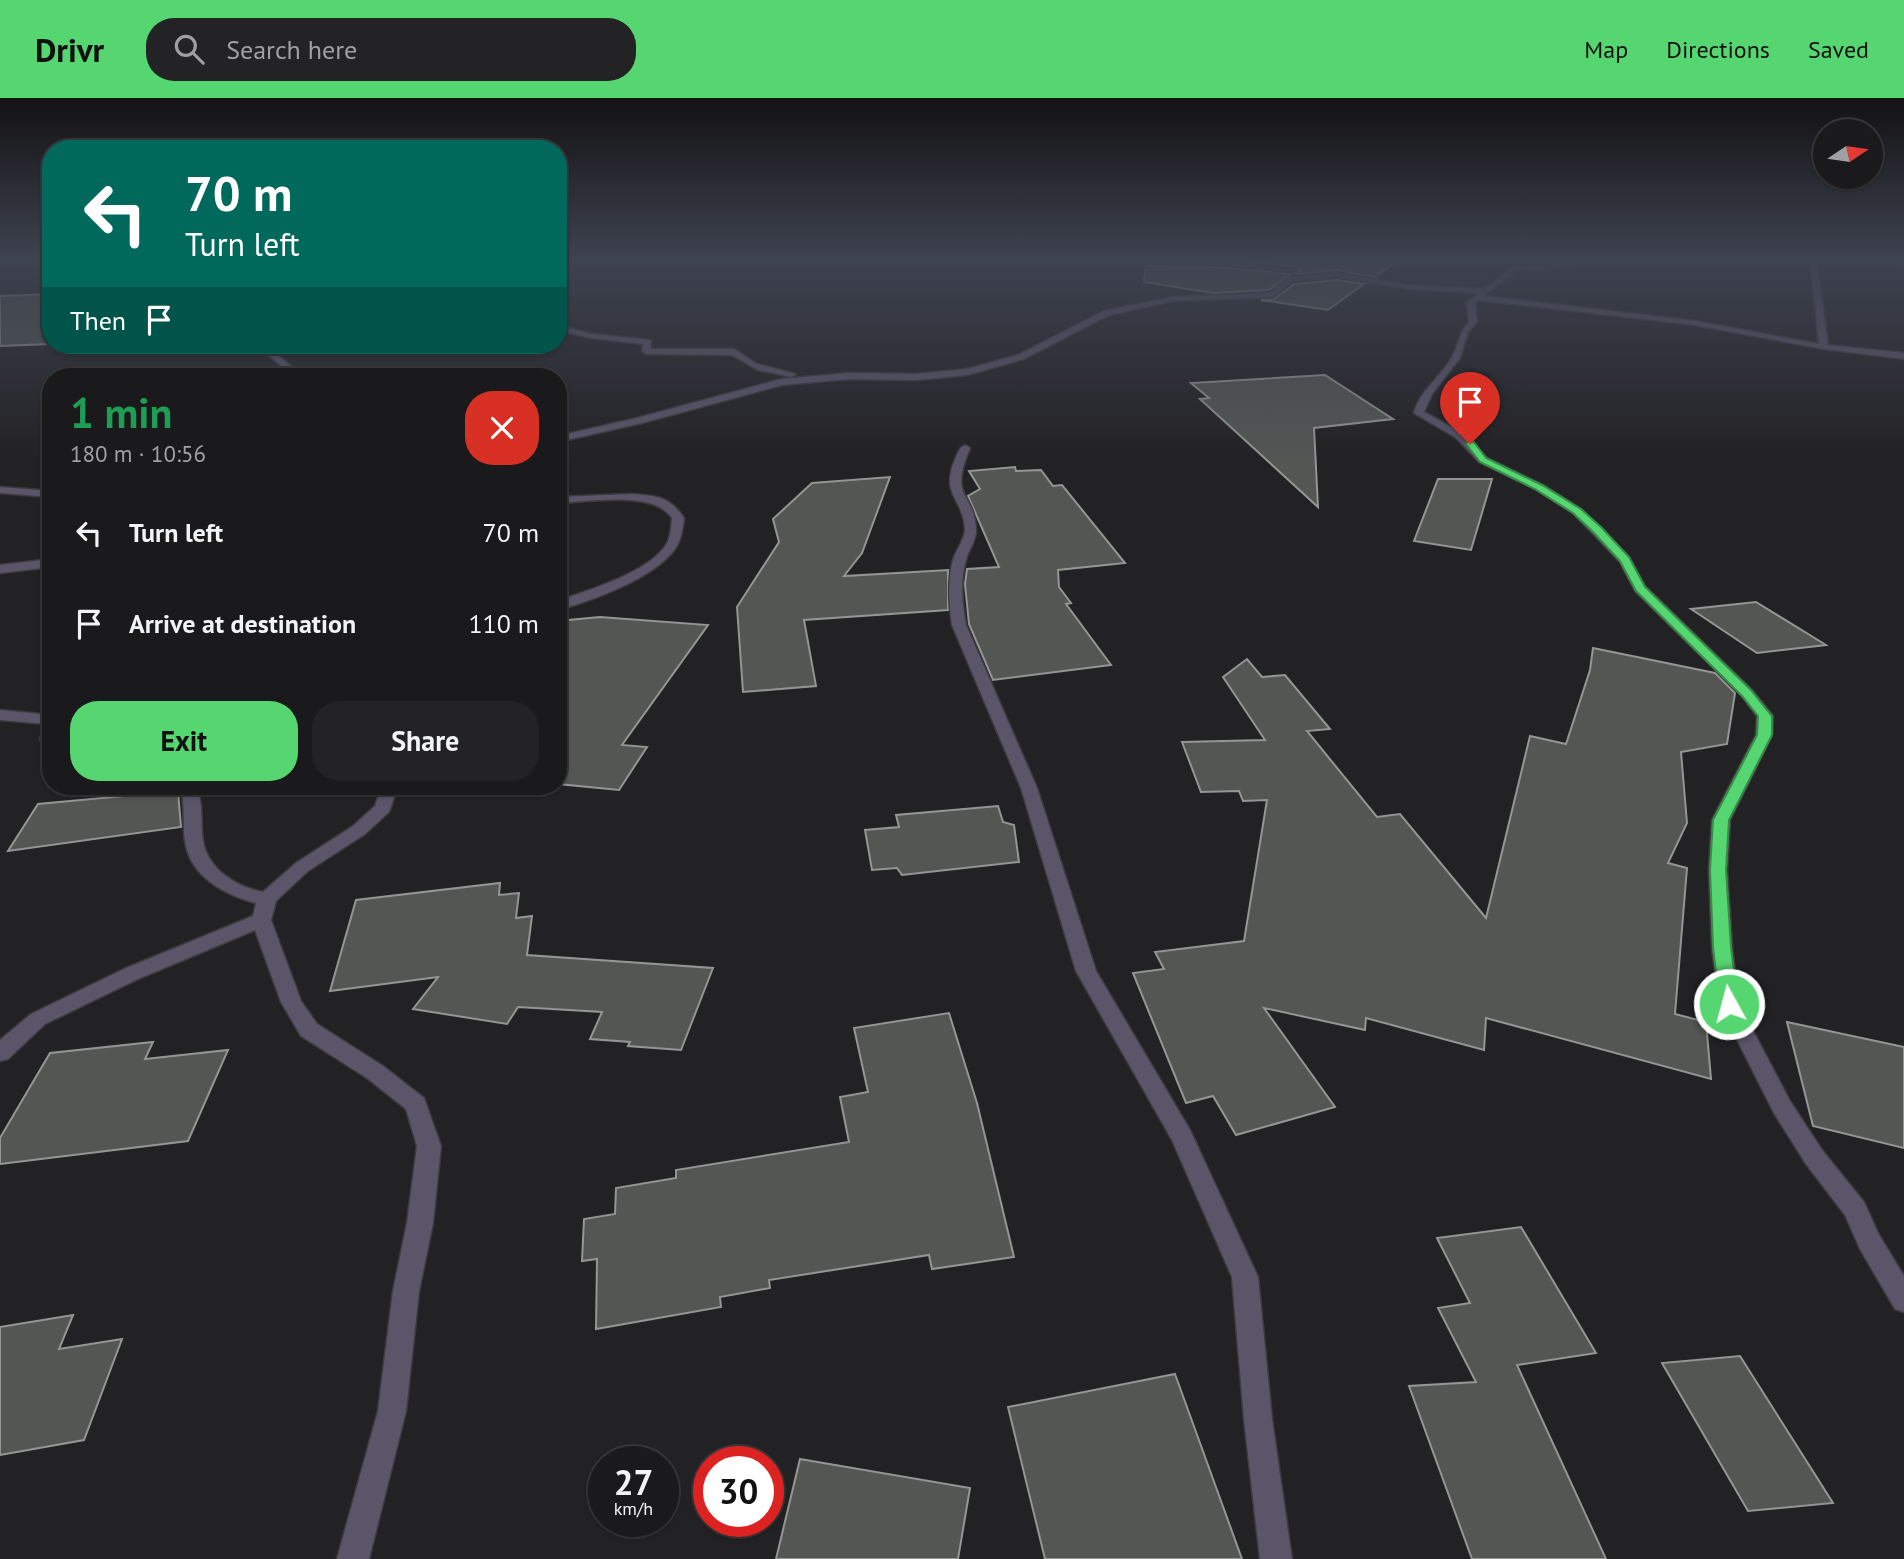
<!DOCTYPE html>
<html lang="en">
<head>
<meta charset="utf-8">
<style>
  body { margin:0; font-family:"PT Sans",sans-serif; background:#232224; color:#f1f3f6; height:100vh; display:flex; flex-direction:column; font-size:26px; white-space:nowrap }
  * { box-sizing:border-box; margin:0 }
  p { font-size:23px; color:#9fa0a3 }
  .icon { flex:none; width:38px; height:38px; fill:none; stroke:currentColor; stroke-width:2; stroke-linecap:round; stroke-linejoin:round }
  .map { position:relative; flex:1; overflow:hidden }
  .sheet { position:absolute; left:42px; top:270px; width:525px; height:427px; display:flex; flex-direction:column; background:#1a191b; border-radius:28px; box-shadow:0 2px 5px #0004,0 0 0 2px #38383a }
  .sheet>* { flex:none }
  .top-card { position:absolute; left:42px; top:42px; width:525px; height:214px; border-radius:28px; box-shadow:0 2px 5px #0004,0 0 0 2px #38383a; background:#00695c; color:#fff; overflow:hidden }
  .needle { width:46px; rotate:77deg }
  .buttons { position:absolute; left:1813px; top:21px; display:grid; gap:14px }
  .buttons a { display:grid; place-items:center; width:70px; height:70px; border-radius:50%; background:#1a191b; box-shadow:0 2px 5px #0004,0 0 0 2px #38383a; font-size:35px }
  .speed { position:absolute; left:588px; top:1348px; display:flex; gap:14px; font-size:35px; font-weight:700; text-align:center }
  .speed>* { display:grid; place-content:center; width:91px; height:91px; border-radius:50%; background:#1a191b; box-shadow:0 2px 5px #0004,0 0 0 2px #38383a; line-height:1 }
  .speed small { font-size:18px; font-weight:400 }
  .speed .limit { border:10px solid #d22; background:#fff; color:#111 }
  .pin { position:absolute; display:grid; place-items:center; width:60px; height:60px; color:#fff; margin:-72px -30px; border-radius:50% 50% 50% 0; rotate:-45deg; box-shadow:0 0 7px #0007 }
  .pin .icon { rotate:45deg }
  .me { position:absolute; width:77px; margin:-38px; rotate:353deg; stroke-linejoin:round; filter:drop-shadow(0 0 5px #0008) }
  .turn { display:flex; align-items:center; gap:24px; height:147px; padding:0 28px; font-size:32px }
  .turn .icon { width:91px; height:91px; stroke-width:2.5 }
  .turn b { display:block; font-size:49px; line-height:60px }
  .then { display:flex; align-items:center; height:66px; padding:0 28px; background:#0003; gap:14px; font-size:26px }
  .round { display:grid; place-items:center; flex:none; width:74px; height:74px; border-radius:28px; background:#232224 }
  .head { display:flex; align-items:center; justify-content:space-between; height:119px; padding:0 28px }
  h1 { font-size:42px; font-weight:700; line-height:52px; color:#1e9e55 }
  .primary-button { display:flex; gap:14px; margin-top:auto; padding:14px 28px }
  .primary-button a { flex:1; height:80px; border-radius:28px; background:#56d671; color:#111; font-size:28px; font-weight:700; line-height:80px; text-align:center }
  .primary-button a+a { background:#232224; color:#f1f3f6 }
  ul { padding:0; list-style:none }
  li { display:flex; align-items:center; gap:21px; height:91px; padding:0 28px }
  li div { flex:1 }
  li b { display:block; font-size:26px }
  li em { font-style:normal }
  header { display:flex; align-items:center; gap:42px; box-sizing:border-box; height:98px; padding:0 35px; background:#56d671; color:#111 }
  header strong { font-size:33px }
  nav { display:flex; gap:38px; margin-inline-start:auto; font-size:24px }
  .search { width:490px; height:63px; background:#232224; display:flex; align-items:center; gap:18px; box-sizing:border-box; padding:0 24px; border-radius:28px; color:#9fa0a3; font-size:26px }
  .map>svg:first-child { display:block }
</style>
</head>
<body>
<header>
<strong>Drivr</strong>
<div class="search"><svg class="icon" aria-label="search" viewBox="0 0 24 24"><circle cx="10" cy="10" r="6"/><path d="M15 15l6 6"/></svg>Search here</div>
<nav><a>Map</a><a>Directions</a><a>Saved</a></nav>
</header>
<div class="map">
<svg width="1904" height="1461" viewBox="0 0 1904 1461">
  <rect width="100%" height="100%" fill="#222124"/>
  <g fill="#535653" stroke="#939693" stroke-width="2">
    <polygon points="1208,159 1402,159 1375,179 1337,172 1296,176 1300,172 1297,169"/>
    <polygon points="1146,168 1215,169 1291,176 1269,192 1213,195 1144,184"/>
    <polygon points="1337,182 1364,186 1328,212 1261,202 1274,201 1294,186"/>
    <polygon points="51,196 51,246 0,248 0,198"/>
    <polygon points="1325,277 1393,321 1314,330 1318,409 1200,301 1209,300 1191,285"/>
    <polygon points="1015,369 1016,373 1041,372 1053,388 1062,387 1125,465 1058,472 1059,489 1071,505 1066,506 1111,567 993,582 969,526 965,486 967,471 999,469 968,398 980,391 969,373"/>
    <polygon points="890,379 862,455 844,478 948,472 948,512 804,522 816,588 743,594 737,509 779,444 773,421 812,385"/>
    <polygon points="1438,381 1492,381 1471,452 1414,443"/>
    <polygon points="1756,504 1826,547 1757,555 1691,511"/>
    <polygon points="600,519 708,527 622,647 647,649 619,692 558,686 558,523"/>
    <polygon points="1593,550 1715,575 1735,595 1727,646 1681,654 1687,725 1668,765 1687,770 1675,916 1706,924 1711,981 1486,920 1484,952 1366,920 1365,932 1264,910 1335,1009 1236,1037 1213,998 1186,1005 1133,875 1164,871 1155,854 1244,843 1267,702 1243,703 1239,693 1201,694 1182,644 1265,642 1223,579 1247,561 1262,579 1285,577 1330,631 1307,633 1377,719 1400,716 1486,820 1530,638 1566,646 1590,572"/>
    <polygon points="178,693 181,729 8,753 38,706"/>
    <polygon points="998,708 1003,724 1014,727 1019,764 902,777 897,770 872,772 865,732 899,729 896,717"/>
    <polygon points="500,785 499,797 519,795 516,820 532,818 527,857 713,870 681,952 628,948 630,944 590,941 602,914 518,909 507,926 413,911 438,879 330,893 356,802"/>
    <polygon points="949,915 977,1005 1014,1159 932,1171 929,1157 769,1182 770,1190 720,1199 721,1209 596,1231 597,1161 582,1163 584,1121 615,1116 616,1090 676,1080 676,1072 849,1044 840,999 868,994 854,930"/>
    <polygon points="1787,924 1904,949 1904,1050 1813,1028"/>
    <polygon points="153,944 145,961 228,952 188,1043 0,1066 0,1040 50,955"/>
    <polygon points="1521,1129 1596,1255 1517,1267 1606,1461 1472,1461 1409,1288 1476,1284 1438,1210 1470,1205 1437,1140"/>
    <polygon points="73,1217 59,1251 122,1241 84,1342 0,1357 0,1229"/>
    <polygon points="1740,1258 1833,1405 1748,1413 1662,1265"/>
    <polygon points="1175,1276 1242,1461 1045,1461 1008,1309"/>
    <polygon points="800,1361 970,1390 958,1461 776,1461"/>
  </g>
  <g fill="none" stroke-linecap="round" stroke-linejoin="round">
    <g stroke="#3c3b3e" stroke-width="3">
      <g id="minor">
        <polygon points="1048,159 1215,162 1297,172 1294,174 1215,166 1087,165"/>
        <path d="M 1575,159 L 1582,159 L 1567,168 L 1518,172 L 1483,198 L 1695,223 L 1819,246 L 1811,167 L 1797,159 L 1806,159 L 1817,166 L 1828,247 L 1904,255 L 1904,261 L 1824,251 L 1695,227 L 1478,202 L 1475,205 L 1477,224 L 1468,234 L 1460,260 L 1432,296 L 1424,314 L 1463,335 L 1487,360 L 1543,387 L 1581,411 L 1629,459 L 1645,488 L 1752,592 L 1773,618 L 1772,637 L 1730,722 L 1727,772 L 1732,849 L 1739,906 L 1790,1003 L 1822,1052 L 1864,1104 L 1879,1137 L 1904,1178 L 1904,1214 L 1895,1211 L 1860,1151 L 1845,1117 L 1806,1066 L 1774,1015 L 1719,906 L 1712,849 L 1709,772 L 1712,722 L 1756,637 L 1757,618 L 1742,598 L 1635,493 L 1620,464 L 1573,415 L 1535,391 L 1479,364 L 1455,339 L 1414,315 C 1420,292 1441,279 1452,259 C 1460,244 1457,238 1469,224 L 1467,205 L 1478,195 L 1409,191 L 1337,179 L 1293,183 L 1272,199 L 1173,203 L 1109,217 L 1024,261 L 967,277 L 916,282 L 849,281 L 782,287 L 642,325 L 558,344 L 558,338 L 637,320 L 782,281 L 849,275 L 916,276 L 967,271 L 1018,257 L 1104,213 L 1173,199 L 1270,195 L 1291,179 L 1337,175 L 1409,187 L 1485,191 L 1513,169 L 1560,166 Z"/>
        <polygon points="1857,159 1904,163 1904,167 1860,161"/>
        <polygon points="558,227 591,236 651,242 651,251 734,251 757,266 796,276 792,279 758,272 732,257 646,256 642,253 643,246 591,240 558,232"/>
        <polygon points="257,247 266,247 302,278 293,278"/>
        <path d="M 965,347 L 970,350 C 948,403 974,391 976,432 C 977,442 968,452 966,462 C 960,483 962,506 966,527 L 1037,690 L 1096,873 L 1190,1032 L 1258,1179 L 1272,1321 L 1292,1461 L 1260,1461 L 1244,1321 L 1232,1179 L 1172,1042 L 1076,873 L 1021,690 L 952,527 C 949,506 947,483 953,462 C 956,452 965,441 965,431 C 963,399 939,397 956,359 C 959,353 959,350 965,347 Z"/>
        <polygon points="0,389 51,393 51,399 0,395"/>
        <path d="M 632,396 C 657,398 669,398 684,420 C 683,431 681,442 675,451 C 654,480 592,503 558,512 L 558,503 C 588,492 648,475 666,447 C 671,439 671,429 672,420 C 654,392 589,404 558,405 L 558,399 Z"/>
        <polygon points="51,461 51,469 0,475 0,467"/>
        <polygon points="0,612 51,617 51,649 40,642 43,630 47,626 0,622"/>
        <path d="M 180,688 L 196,688 C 204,706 200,724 203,743 C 208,772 237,789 263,794 L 296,765 L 353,728 L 375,708 L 382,688 L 398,688 L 389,714 L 365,736 L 308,773 L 276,803 L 271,822 L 301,903 L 317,926 L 383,968 L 424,1000 L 441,1048 L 433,1125 L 419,1193 L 406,1313 L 369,1461 L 337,1461 L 378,1313 L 393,1193 L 407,1125 L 417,1048 L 406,1011 L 367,980 L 301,938 L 281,904 L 255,832 L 138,881 L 45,926 L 8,961 L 0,963 L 0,942 L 31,916 L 124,871 L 253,818 L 256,805 C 225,797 190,779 185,743 C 182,724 186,706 180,688 Z"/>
      </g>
    </g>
    <use href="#minor" fill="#5b556a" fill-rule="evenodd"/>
  </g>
  <linearGradient id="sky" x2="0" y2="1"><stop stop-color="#131214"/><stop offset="0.44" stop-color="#3e4350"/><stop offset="1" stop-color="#3e4350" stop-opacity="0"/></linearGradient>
  <rect width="1904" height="364" fill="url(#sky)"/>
  <polygon fill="#56d671" stroke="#388b49" stroke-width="2" points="1467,344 1474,344 1486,360 1542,387 1581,411 1601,429 1629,459 1645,489 1751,592 1772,618 1772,637 1729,722 1726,772 1731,849 1738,906 1736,911 1722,911 1720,906 1713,849 1710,772 1713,722 1757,637 1758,618 1742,598 1636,493 1620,463 1593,434 1573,415 1535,391 1480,364 1466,346"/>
</svg>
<div class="buttons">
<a><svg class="needle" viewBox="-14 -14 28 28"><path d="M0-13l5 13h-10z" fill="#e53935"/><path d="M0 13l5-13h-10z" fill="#9fa0a3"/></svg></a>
</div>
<div class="speed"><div>27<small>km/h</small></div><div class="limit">30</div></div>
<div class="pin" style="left:1470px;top:346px;background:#d93025"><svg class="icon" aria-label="arrive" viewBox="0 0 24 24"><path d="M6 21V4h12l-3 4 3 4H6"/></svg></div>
<svg class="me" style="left:1729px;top:906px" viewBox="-20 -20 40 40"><circle r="17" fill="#56d671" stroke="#fff" stroke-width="3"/><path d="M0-11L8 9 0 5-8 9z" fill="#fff"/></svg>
<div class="top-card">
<div class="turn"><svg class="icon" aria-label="left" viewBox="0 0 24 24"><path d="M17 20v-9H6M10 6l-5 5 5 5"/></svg><div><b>70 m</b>Turn left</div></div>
<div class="then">Then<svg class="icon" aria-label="arrive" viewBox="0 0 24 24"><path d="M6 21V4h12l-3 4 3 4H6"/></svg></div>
</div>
<section class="sheet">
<div class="head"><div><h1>1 min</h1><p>180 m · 10:56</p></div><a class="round" style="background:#d93025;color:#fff"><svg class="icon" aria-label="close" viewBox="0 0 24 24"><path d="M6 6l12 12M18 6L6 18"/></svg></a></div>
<ul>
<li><svg class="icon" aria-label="left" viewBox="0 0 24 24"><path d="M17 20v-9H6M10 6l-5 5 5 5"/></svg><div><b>Turn left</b></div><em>70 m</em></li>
<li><svg class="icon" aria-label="arrive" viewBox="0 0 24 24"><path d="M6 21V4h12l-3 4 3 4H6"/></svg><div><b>Arrive at destination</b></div><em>110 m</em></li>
</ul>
<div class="primary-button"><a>Exit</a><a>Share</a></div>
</section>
</div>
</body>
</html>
